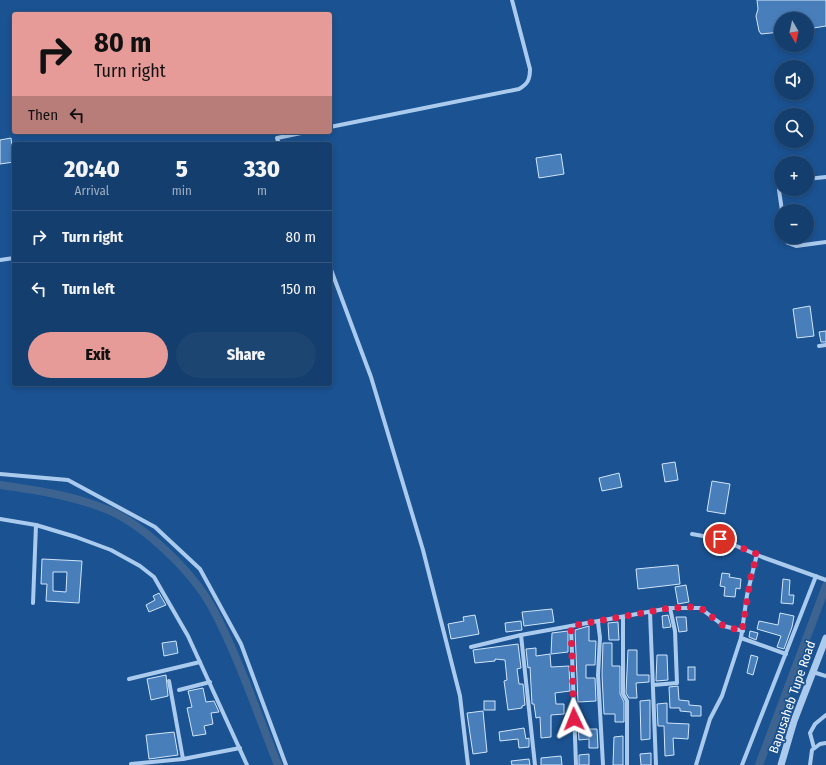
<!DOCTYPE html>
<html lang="en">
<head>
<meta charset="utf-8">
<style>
  body { margin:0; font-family:"Fira Sans Condensed",sans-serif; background:#1d4572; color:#f1f3f6; height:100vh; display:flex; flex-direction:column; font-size:15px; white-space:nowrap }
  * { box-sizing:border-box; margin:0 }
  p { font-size:13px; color:#9daec2 }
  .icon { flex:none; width:22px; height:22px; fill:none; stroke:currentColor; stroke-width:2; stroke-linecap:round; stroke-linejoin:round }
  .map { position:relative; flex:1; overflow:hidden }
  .side { position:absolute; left:12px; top:142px; width:320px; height:244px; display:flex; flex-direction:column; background:#143e6d; border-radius:4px; box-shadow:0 2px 6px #0003,0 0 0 1px #335780 }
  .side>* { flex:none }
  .banner { position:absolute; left:12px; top:12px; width:320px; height:122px; border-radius:4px; box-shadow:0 2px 6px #0003,0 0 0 1px #335780; background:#e69b98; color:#111; overflow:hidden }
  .needle { width:26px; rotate:171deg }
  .buttons { position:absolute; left:774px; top:12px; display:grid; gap:8px }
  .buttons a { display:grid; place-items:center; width:40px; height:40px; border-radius:50%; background:#143e6d; box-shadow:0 2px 6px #0003,0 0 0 1px #335780; font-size:20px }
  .pin { position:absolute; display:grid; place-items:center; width:34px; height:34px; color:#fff; margin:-17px; border:2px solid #fff; border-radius:50%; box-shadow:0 1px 4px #0007 }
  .me { position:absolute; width:44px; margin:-22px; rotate:358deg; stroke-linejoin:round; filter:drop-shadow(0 0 3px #0008) }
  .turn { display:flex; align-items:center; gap:14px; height:84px; padding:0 16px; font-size:18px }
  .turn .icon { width:52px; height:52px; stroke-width:2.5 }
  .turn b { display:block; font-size:28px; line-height:34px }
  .then { display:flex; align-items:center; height:38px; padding:0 16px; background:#0003; gap:8px; font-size:15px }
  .eta { display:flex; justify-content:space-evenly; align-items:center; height:68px; text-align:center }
  .eta b { font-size:24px; font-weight:800; line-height:28px }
  .primary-button { display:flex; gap:8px; margin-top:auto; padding:8px 16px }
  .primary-button a { flex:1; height:46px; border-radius:24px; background:#e69b98; color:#111; font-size:16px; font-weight:800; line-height:46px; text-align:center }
  .primary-button a+a { background:#1d4572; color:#f1f3f6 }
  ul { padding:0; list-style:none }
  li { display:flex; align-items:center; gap:12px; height:52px; padding:0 16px; border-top:1px solid #335780 }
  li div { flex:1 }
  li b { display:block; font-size:15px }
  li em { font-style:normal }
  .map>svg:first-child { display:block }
</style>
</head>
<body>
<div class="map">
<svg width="826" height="765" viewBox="0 0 826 765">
  <rect width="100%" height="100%" fill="#1b5291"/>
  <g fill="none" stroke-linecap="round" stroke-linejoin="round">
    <g stroke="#3d6491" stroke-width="8">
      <path d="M 0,485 C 35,490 70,495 103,508 C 142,522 193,572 213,609 C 239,658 257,713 278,765"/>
      <polyline points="759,765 826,586"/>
    </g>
  </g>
  <g fill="#487eba" stroke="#d0e5fa" fill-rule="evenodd">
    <polygon points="757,0 826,0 826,26 807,29 807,19 781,19 781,32 761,34 759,31 756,16 758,9"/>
    <polygon points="11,138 14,162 0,164 0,140"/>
    <polygon points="561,154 564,174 539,178 536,158"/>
    <polygon points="810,306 814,336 797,338 793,309"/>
    <polygon points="826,331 826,342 821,342 819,332"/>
    <polygon points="675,462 678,480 665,482 662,464"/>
    <polygon points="619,473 622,487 602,491 599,478"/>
    <polygon points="712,481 730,484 725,514 707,511"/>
    <path d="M 42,559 L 82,561 L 79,603 L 46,601 L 47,584 L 41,584 ZM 53,572 L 67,572 L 66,592 L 53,591 Z"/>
    <polygon points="678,565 680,584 638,589 636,569"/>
    <polygon points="722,573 730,574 729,577 741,579 740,589 736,588 735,597 724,596 725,587 720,586"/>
    <polygon points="783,579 790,580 789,595 794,595 793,604 781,603"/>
    <polygon points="686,585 689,602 678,604 675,587"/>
    <polygon points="159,593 166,605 149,612 146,605 155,600 153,596"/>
    <polygon points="552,609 554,622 524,626 522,612"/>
    <polygon points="780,613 794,616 792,627 784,649 777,647 781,636 757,629 759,621 778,625"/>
    <polygon points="475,615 479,634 451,639 448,624 464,621 463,617"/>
    <polygon points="668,615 671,627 663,628 662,616"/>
    <polygon points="676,617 686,617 687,631 679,632"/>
    <polygon points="521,621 522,630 506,632 505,623"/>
    <polygon points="618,622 619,640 609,640 608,623"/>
    <polygon points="589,626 589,641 596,641 595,665 586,665 586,678 595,678 596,701 578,702 575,630"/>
    <polygon points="568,631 568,652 551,654 552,633"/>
    <polygon points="750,631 758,633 756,640 749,637"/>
    <polygon points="176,641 178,653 164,656 162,643"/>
    <polygon points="603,643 612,643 612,666 620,666 620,694 624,702 624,722 615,722 615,714 604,714 602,675"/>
    <polygon points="518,644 521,668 517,669 519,684 523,684 525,705 522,706 522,708 508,710 504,681 507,680 505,660 495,659 495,661 475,663 473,650"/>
    <polygon points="536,648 536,656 550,654 551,667 569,666 570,691 555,693 556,704 564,704 564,714 551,715 551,737 541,738 540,717 536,718 534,704 532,704 530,667 528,668 526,649"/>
    <polygon points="628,650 637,650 637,675 649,675 649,682 636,683 637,698 629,698 626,693"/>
    <polygon points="657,655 667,655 668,680 656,681"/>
    <polygon points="751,655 758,657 753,675 747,673"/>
    <rect x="688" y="667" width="7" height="13"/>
    <polygon points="166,675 168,696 151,700 147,679"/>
    <polygon points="678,686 679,700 689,701 689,705 701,706 701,716 691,716 691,712 680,711 680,708 670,708 669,687"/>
    <polygon points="203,688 206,702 214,701 219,712 211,713 213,724 204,726 206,734 193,736 187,708 192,707 188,691"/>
    <polygon points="650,700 650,739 641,740 640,701"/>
    <rect x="484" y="701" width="11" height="9"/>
    <polygon points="667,703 667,723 689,724 688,739 673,738 674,755 665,756 664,726 658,726 657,704"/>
    <polygon points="483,711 487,752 473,754 467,713"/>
    <polygon points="578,726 588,726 588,729 597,729 598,748 589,748 589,739 579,740"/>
    <polygon points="524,728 526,739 529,738 529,747 519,748 518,739 500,741 499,732"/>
    <polygon points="174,732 178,755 149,759 146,735"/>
    <polygon points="623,736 623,765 613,765 614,737"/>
    <polygon points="651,753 651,765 641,765 640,754"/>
    <polygon points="589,754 589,765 579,765 579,755"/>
    <polygon points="561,756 562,765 541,765 541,758"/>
    <polygon points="529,759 530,765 512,765 511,761"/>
  </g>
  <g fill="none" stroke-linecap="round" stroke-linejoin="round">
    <g stroke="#aacbee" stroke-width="4">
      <path d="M 330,127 L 519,89 C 528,84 530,79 530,69 L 512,0"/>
      <polyline points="279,144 277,138 306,132"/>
      <polyline points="807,179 826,177"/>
      <polyline points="781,184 779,190 782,211"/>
      <polyline points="785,237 788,243 796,246 826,242"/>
      <polyline points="0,260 14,258"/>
      <polyline points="330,267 371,377 423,550 460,696 468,765"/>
      <polyline points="819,346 826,345"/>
      <polyline points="0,474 68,480 155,527 200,569 241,644 286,765"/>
      <polyline points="0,519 36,525 76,537 111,550 140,566 154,577 188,636 247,765"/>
      <polyline points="692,534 720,539 762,557 826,580"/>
      <polyline points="33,603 36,525"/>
      <polyline points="650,612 656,765"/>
      <polyline points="623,617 623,694 627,701 627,765"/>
      <polyline points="598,622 600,638 598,675 603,765"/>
      <polyline points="571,626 576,765"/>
      <polyline points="521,635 535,765"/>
      <polyline points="741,638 786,654"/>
      <polyline points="471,647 521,635 670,608 700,608 724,626 743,631"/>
      <polyline points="813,672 826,676"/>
      <polyline points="129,679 200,662"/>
      <polyline points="169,681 183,759"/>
      <polyline points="653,685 677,683 675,631 670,608"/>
      <polyline points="179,690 210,682"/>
      <polyline points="814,748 810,733 815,724 826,715"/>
      <polyline points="131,764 183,759 240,748"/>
      <polyline points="696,765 710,719 722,696 741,638 747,595 757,554"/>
      <polyline points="742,765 816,576"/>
      <polyline points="810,765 812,750 820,744 826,743"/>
    </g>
    <polyline stroke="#aacbee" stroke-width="7" points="781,765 794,721 826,638"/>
  </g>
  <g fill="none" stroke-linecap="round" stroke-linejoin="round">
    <polyline stroke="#e11d48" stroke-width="7" stroke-dasharray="0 12.6" points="574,719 571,626 670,608 692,607 705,610 716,621 724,626 742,631 751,576 757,554 720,539"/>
  </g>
  <g text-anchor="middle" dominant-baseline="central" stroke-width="3.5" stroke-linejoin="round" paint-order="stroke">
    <g font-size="13" fill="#fff" stroke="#1b5291">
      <text transform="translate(792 697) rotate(-71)">Bapusaheb Tupe Road</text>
    </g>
  </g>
</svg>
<div class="buttons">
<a><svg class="needle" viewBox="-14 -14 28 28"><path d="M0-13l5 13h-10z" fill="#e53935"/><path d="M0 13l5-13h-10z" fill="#9daec2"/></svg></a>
<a><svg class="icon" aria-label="sound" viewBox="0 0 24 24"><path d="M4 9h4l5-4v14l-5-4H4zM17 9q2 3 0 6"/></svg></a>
<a><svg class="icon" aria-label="search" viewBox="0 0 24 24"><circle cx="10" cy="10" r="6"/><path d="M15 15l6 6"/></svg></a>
<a>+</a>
<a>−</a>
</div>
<div class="pin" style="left:720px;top:539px;background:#d93025"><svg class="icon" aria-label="arrive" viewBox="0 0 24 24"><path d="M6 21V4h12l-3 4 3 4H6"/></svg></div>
<svg class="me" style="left:574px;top:719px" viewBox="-20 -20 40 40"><path d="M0-17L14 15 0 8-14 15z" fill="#e11d48" stroke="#fff" stroke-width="4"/></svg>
<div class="banner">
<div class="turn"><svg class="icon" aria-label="right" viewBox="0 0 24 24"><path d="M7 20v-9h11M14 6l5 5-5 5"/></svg><div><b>80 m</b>Turn right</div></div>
<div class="then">Then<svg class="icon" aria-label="left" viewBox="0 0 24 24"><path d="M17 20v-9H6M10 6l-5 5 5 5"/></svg></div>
</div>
<section class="side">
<div class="eta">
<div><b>20:40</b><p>Arrival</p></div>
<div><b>5</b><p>min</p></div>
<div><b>330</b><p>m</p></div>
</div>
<ul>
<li><svg class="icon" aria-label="right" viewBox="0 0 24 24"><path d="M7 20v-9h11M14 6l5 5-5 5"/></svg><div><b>Turn right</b></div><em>80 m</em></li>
<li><svg class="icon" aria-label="left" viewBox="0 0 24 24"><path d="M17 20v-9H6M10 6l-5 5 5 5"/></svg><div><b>Turn left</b></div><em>150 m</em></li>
</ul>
<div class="primary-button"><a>Exit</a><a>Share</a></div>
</section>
</div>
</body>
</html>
